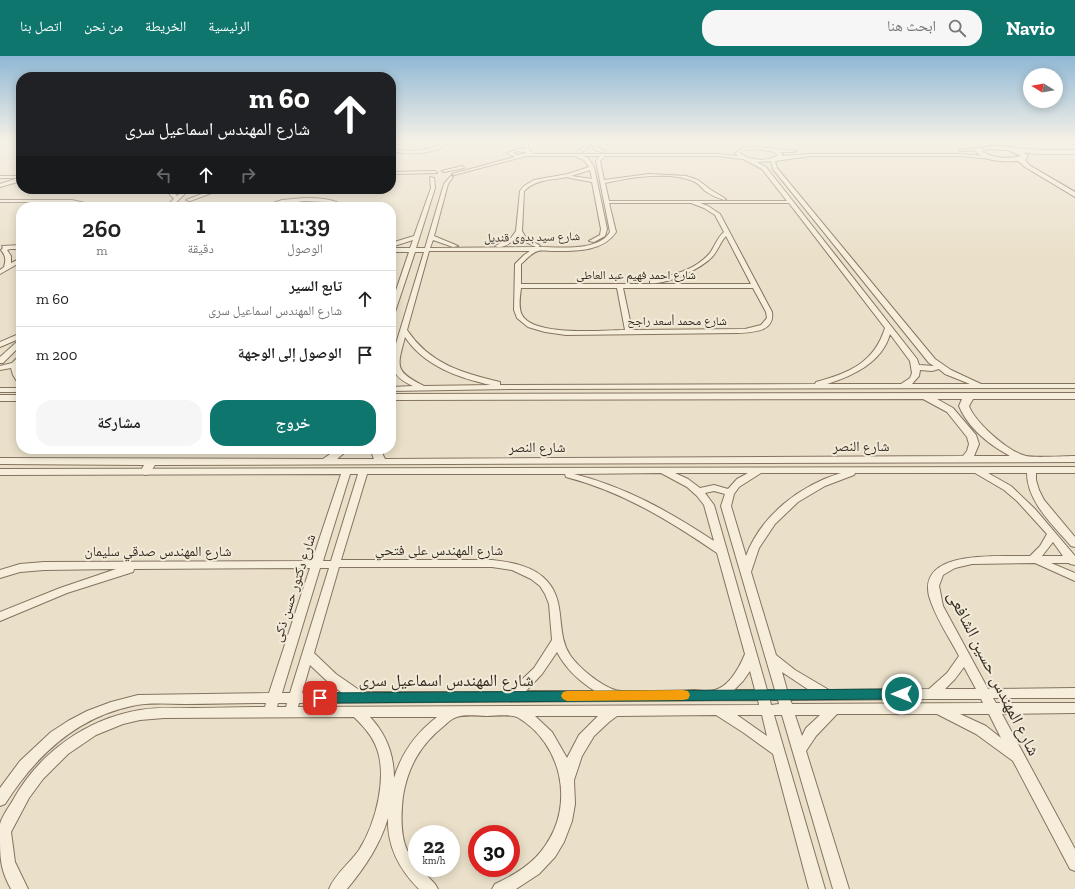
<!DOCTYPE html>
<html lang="ar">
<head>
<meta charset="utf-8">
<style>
  body { margin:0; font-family:"Zilla Slab","Noto Naskh Arabic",serif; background:#f6f6f6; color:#222; direction:rtl; height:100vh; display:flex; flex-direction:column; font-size:15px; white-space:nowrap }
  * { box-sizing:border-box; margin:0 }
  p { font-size:13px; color:#767676 }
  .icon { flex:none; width:22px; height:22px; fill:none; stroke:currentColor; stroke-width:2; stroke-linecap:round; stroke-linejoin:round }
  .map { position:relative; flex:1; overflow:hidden; direction:ltr }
  .details { position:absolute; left:16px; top:146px; width:380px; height:252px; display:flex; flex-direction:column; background:#fff; border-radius:16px; box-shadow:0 2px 10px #0003; direction:rtl }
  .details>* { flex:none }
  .banner { position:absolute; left:16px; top:16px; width:380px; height:122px; border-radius:16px; box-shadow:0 2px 10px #0003; direction:rtl; background:#202124; color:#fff; overflow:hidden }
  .needle { width:26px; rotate:281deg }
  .tools { position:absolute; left:1023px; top:12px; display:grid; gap:8px }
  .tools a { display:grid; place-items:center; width:40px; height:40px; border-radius:50%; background:#fff; box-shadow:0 2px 10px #0003; font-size:20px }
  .speed { position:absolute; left:408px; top:769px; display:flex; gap:8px; font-size:20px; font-weight:700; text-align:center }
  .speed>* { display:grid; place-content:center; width:52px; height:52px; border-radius:50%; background:#fff; box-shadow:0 2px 10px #0003; line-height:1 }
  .speed small { font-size:10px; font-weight:400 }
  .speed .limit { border:6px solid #d22; background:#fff; color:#111 }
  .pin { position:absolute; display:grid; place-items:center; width:34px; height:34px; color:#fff; margin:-17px; border-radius:8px; box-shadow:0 2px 6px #0006 }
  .me { position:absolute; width:44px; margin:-22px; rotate:270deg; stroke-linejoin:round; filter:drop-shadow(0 0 3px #0008) }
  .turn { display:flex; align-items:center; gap:14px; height:84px; padding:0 20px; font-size:18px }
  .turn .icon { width:52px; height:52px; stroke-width:2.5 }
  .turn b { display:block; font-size:28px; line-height:34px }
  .lanes { display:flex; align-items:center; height:38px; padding:0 20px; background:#0003; justify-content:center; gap:20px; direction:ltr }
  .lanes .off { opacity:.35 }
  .eta { display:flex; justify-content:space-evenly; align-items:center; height:68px; text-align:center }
  .eta b { font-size:24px; font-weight:600; line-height:28px }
  .action { display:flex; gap:8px; margin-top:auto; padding:8px 20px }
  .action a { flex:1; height:46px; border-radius:16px; background:#0f766e; color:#fff; font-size:16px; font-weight:600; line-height:46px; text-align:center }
  .action a+a { background:#f6f6f6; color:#222 }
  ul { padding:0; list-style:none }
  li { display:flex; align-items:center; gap:12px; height:56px; padding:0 20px; border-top:1px solid #e0e0e0 }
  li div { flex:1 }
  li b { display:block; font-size:15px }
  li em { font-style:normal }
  header { display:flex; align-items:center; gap:24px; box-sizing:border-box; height:56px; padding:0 20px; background:#0f766e; color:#fff }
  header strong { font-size:19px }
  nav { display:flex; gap:22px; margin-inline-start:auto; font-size:14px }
  .search { width:280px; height:36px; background:#f6f6f6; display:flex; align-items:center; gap:10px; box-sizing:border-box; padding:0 14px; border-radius:16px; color:#767676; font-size:15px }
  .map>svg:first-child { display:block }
</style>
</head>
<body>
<header>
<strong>Navio</strong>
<div class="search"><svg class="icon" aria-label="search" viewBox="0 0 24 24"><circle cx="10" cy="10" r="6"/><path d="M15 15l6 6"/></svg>ابحث هنا</div>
<nav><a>الرئيسية</a><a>الخريطة</a><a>من نحن</a><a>اتصل بنا</a></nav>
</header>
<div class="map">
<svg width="1075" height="833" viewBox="0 0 1075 833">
  <rect width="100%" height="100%" fill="#eae0c9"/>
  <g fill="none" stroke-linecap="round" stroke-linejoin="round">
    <g stroke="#84735f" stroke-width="2">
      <g id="minor">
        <path d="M 446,85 L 451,85 C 436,99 410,99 391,95 L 391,93 C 410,96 431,96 446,85 Z"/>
        <path d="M 523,85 L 527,85 L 528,91 L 533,98 L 718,98 L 738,100 L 735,97 L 743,92 L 758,91 L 796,95 L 794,96 L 779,96 L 783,98 L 782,100 L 810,98 L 959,98 L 996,101 L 994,103 L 959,100 L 810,100 L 775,105 L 777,112 L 935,303 L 951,314 L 981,328 L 1075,328 L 1075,332 L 513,333 L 391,335 L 391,331 L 413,330 C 401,325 392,318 391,304 L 424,196 L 415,196 L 394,259 L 391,261 L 391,249 L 409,196 L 391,196 L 391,192 L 410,192 L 413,184 L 391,191 L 391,187 L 414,180 L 431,132 L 430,121 L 434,122 L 435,132 L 416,192 L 425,192 L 444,128 L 451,120 L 453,121 L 448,128 L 434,180 L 458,190 L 453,191 L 433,184 L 430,192 L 536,191 L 522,184 L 519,179 C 514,185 502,194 495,190 L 511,182 L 516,175 L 520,135 L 524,130 L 534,124 L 568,118 L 589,111 L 584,104 L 575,100 L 526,100 L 454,119 L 452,118 L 515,101 L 507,97 L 518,93 L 525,93 ZM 758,93 L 774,96 L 778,99 C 768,106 750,105 740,97 L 745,94 ZM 518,95 L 528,97 L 517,99 L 513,97 ZM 583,100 L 600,100 L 596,105 L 610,176 C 598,196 559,191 538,191 L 540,190 L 539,189 L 526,182 L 522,175 L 524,135 C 536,123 552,124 568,121 L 570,122 L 592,126 L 601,173 L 600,179 L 589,185 L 594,186 L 605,180 L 607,173 L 594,111 L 588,102 ZM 605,100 L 718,100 L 743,103 L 762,113 L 787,145 L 609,145 L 605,127 C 629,121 670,115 693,125 C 698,127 701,131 705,135 C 711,139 717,142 724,144 L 726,143 L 711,134 L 698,124 L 686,120 L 649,118 L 604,124 L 600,105 ZM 771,105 L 773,113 L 929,307 L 934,310 L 919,309 L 917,303 L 766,111 L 757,106 ZM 590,114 L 592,123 L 571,120 ZM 609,147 L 691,147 L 704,152 L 715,159 L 724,176 C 717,182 715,190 710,197 C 695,215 671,219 650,225 L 650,227 C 666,229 701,213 712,201 C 718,195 720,186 726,180 L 751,228 L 521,228 L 521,208 C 526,204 531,197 538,195 C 542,194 549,195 553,195 C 575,195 603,196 616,176 ZM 700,147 L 789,147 L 885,272 C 874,307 849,317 816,326 L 815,328 L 500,329 L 500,326 C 462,317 430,308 407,274 L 429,195 L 530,195 L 524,199 L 515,208 L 514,254 L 517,262 L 528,271 L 545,276 L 566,279 L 738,277 C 753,276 775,276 772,256 L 720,158 L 708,150 ZM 521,232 L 617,232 L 625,274 C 603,274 534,281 522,259 C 518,252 520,240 521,232 ZM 623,232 L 753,232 L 766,256 L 767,262 L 761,269 L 745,273 L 632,274 ZM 890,278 L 910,305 L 912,317 L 910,322 L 901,328 L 827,328 C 852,320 882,307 890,278 ZM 405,281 C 424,310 459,322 491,329 L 424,330 C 394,315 397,311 405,281 ZM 939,313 L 945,318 L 970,328 L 912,328 L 919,320 L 920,314 L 932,315 Z"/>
        <polygon points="585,85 589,85 589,91 580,97 578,97 578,95 585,90"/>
        <polygon points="591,85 595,85 598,92 605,95 605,97 595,94"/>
        <polygon points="20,91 21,91 21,94 19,93"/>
        <polygon points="981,92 982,94 961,95 959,94"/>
        <polygon points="462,110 464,112 444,116 442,115"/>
        <polygon points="435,115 437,117 391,118 391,116"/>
        <polygon points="0,120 19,120 21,121 21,125 0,131 0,128 18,122 0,122"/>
        <polygon points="165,133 170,133 177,140 185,133 190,133 171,151 165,151 174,143"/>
        <polygon points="215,133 222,133 190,145 186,144"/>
        <path d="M 304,142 C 318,142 334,142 345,151 L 338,151 L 326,146 L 304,145 L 262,151 L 282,144 Z"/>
        <polygon points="0,144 72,144 85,147 88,151 82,151 81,149 72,146 0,146"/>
        <path d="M 21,189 L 21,193 L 10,193 L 7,194 L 11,200 L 11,207 L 21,202 L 21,206 L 0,218 L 0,214 L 4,211 C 6,204 6,200 1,194 L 3,192 L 2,190 Z"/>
        <polygon points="21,277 21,282 0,291 0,286"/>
        <polygon points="21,283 21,289 3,307 0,307 0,301 19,284"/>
        <polygon points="18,301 21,301 21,307 18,310 21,319 21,327 18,327 13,319 11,312 0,314 0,310 12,307"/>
        <rect x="0" y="332" width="21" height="4"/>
        <path d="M 1075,411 L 1075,417 L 1036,417 L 1036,424 L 1039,434 L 1044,444 L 1075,481 L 1075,491 L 1071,490 C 1054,470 1027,446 1027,417 L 988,417 L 1011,430 L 1035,453 L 1075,500 L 1075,509 L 1070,508 L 1069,507 L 1051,507 L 1075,517 L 1075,525 L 1035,507 L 972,508 L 955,512 L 943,519 L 939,530 L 943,550 L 988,633 L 1075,632 L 1075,642 L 993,642 L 996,647 L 1075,647 L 1075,657 L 1002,658 L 1075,793 L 1075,815 L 1070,813 L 1013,705 L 976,678 L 937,658 L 837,658 L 816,680 L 806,695 L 849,833 L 833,833 L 782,659 L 774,659 L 825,833 L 809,833 L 773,698 L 744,677 L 716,659 L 617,660 L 609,666 L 594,680 L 582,700 L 574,724 L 575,748 L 572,765 L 564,786 L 555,801 L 539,818 L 516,833 L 492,833 L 495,828 C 514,819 533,808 545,790 C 575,748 562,687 517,661 C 510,658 495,660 487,660 C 478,660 466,658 457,661 C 453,662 448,666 445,669 C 421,688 408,710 403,740 C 401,757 400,778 407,794 C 410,800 417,805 417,812 L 420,812 L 435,828 L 438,833 L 419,833 C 399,813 387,790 388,762 C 380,789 365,811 347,833 L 329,833 C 335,818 350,807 359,794 C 376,767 389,718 375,688 C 370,677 362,669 354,661 L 164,662 L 140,664 L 123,668 L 96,679 L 68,698 L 43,723 L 29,742 L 11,776 L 15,806 L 28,833 L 11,833 C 1,815 0,804 0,784 C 0,779 0,773 0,768 C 2,760 9,751 13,744 C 39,697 86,663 140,654 C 157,651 174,652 192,652 C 216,652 240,651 265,651 L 266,647 C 239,647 213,648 186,648 C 168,648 149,646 132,650 C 75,662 35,701 5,748 L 0,750 L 0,732 L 20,705 L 51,676 L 68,665 L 87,655 L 111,646 L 138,639 L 269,637 L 310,512 L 134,513 L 133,516 L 67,537 L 0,565 L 0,556 L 60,532 L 116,513 L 44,514 L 20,516 L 0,522 L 0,514 L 20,508 L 44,506 L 312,505 L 341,418 L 0,419 L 0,413 ZM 661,417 L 687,431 L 697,440 L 704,449 L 714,485 C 670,456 626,431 574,418 ZM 675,417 L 748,417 L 737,423 L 728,433 L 714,429 L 700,432 L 688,423 ZM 761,417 L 841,417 C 801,429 761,459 746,500 L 731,450 L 734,438 L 739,431 ZM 855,417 L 975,417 L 1004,434 L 1017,445 L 1047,478 L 1040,490 L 1030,500 C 1002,501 918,492 929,540 C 935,561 949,581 959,600 L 947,617 L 929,633 L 829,634 L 795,614 L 776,599 L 751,516 L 759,492 L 775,468 L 798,446 L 825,430 L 854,419 ZM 350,418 L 358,418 L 331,505 L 323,505 ZM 367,418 L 565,418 L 566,421 C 623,436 669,464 717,497 L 745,598 C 740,610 730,630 715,634 C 709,636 700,634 694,634 C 674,635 654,635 633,635 C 628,635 620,636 615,634 C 600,629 579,612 570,599 C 555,576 567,547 547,525 C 534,510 511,506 492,504 L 341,504 ZM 714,435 L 725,438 L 721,450 L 775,634 L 767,634 L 714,449 L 705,437 ZM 1053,486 L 1063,500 L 1042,500 ZM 339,511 L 492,511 L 512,514 L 531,523 L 540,530 L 545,538 L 549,548 L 552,584 L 534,612 L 509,636 L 362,636 L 336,618 L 314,597 ZM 320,512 L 329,512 L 290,637 L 282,637 ZM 557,596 C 566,613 579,625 595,635 L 526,635 L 542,618 ZM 310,609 L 327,625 L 342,637 L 302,637 ZM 964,611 L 976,633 L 945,633 L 955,623 ZM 750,615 L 755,634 L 734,634 L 743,625 ZM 782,616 L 809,634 L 787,634 ZM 932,643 L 981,643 L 983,647 L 792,648 L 790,644 ZM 758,644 L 759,649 L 298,651 L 299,647 ZM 770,644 L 778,644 L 779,648 L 771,649 ZM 278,647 L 287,647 L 286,651 L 277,651 ZM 960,658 L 989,658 L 1001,682 L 986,670 ZM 737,659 L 762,659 L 767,680 ZM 795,659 L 820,659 L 806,672 L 802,680 ZM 535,660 L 598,660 L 579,679 L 567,702 L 552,676 ZM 370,661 L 437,661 C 416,677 402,696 394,722 C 394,698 386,678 370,661 Z"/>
      </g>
    </g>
    <g stroke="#84735f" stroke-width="2">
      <g id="tertiary">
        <polygon points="1009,91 1037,94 1075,94 1075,98 1037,98 1007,94 1007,92"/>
        <path d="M 970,337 L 1075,337 L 1075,343 L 973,343 L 969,350 C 975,366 1008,396 1026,400 C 1036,402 1063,400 1075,400 L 1075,406 L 155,409 L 149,418 L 145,419 L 140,416 L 144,409 L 0,408 L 0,402 L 323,403 L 337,393 L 349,393 L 337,403 L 374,403 L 370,393 L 380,393 L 385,403 L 963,400 L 967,395 L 969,388 L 967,381 L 947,356 L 923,343 L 391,344 L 391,338 ZM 937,343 L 962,343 L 959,350 C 968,372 990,389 1010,400 L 974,400 L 979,388 L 976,379 L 953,352 Z"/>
        <rect x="0" y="339" width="21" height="6"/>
      </g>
    </g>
    <g stroke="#665442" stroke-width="2">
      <path id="secondary" d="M 989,90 C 1002,89 1018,90 1028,100 L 1025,104 L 1029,109 L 1075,136 L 1075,141 L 1025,111 L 1018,105 C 1004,106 985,106 975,95 ZM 989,93 L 1008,94 L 1021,100 C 1009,103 993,103 982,95 Z"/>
    </g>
    <use href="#minor" fill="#f6eedb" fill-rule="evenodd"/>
    <use href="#tertiary" fill="#f6eedb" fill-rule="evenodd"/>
    <use href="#secondary" fill="#f6eedb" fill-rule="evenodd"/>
  </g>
  <linearGradient id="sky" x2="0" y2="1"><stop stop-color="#8fb8d5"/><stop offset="0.42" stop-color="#f6f1e7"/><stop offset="1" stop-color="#f6f1e7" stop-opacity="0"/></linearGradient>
  <rect width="1075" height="202" fill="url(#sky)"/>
  <polygon fill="#0f766e" stroke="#0a4d48" points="902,633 907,634 908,638 907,641 902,643 320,647 316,645 314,642 316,638 320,637"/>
  <polygon fill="#f59e0b" points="683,634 688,635 690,639 688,643 683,644 567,645 563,643 561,640 563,636 567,635"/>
  <g text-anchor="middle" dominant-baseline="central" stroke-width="4" stroke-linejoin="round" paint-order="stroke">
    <g font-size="12" fill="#362b21" stroke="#f2ead8">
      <text transform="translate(532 181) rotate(-1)">شارع سيد بدوى قنديل</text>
      <text x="636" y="219">شارع احمد فهيم عبد العاطى</text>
      <text x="677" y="265">شارع محمد أسعد راجح</text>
    </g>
    <g font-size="14" fill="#362b21" stroke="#f2ead8">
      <text x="861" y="390">شارع النصر</text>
      <text x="537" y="391">شارع النصر</text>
      <text x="439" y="494">شارع المهندس على فتحي</text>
      <text x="158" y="495">شارع المهندس صدقي سليمان</text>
      <text transform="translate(294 532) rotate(-72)">شارع دكتور حسن ذكى</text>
    </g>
    <g font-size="17" fill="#362b21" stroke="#f2ead8">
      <text transform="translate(994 617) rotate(63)">شارع المهندس حسين الشافعى</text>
      <text x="446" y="624">شارع المهندس اسماعيل سرى</text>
    </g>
  </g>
</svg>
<div class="tools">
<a><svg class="needle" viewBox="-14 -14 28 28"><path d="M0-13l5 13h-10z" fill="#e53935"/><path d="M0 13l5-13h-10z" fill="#767676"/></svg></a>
</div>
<div class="speed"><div>22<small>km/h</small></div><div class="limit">30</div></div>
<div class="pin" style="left:320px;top:642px;background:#d93025"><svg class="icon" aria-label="arrive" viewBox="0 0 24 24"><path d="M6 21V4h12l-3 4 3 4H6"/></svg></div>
<svg class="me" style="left:902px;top:638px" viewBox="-20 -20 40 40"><circle r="17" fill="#0f766e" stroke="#fff" stroke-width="3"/><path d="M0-11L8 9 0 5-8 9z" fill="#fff"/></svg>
<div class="banner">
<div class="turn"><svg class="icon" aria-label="ahead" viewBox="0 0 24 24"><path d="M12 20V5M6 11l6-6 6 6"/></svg><div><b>60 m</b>شارع المهندس اسماعيل سرى</div></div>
<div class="lanes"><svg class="icon off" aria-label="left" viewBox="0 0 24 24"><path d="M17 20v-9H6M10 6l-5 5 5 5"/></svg><svg class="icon" aria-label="ahead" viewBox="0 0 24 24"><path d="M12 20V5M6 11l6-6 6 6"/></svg><svg class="icon off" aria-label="right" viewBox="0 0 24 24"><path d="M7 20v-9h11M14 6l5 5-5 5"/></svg></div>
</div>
<section class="details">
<div class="eta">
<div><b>11:39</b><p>الوصول</p></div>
<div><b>1</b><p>دقيقة</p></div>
<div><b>260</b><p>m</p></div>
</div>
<ul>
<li><svg class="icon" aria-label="ahead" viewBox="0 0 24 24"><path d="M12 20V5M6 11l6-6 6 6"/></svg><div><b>تابع السير</b><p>شارع المهندس اسماعيل سرى</p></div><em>60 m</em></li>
<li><svg class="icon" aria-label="arrive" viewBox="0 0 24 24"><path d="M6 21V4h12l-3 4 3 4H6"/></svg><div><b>الوصول إلى الوجهة</b></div><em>200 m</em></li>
</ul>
<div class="action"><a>خروج</a><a>مشاركة</a></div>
</section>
</div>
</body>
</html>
